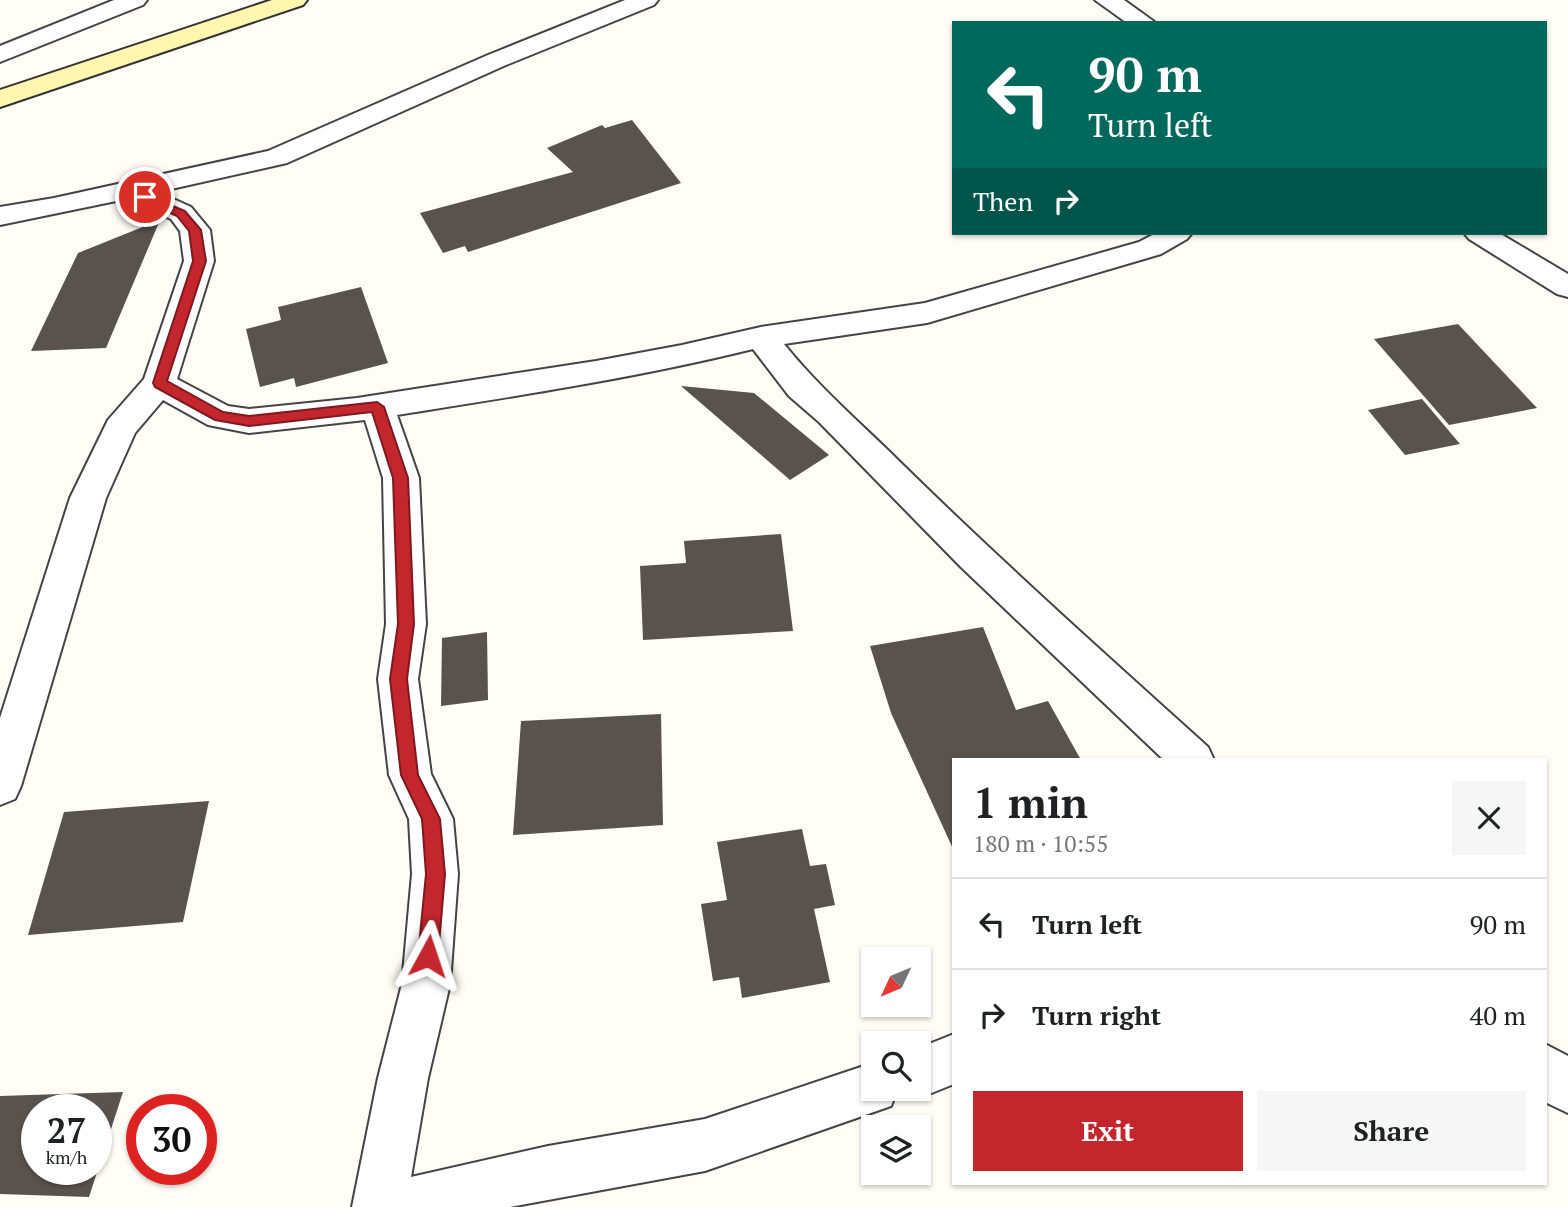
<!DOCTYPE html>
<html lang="en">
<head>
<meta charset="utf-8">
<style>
  body { margin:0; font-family:"PT Serif",serif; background:#f6f6f6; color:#202124; height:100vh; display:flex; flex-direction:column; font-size:26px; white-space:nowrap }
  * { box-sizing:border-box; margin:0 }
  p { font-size:23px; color:#757577 }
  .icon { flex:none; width:38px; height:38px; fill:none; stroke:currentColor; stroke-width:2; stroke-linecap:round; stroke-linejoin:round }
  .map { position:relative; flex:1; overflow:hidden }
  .drawer { position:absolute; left:952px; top:758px; width:595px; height:427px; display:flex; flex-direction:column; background:#fff; border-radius:0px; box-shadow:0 2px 5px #0004 }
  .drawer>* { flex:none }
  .hud { position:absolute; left:952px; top:21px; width:595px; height:214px; border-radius:0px; box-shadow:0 2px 5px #0004; background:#00695c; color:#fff; overflow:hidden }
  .needle { width:46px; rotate:226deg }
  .controls { position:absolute; left:861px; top:947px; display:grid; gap:14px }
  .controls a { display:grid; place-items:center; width:70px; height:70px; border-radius:0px; background:#fff; box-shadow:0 2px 5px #0004; font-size:35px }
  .speed { position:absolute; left:21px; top:1094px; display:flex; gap:14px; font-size:35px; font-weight:700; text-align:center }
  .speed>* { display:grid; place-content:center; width:91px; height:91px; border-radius:50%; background:#fff; box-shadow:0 2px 5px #0004; line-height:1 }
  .speed small { font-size:18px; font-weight:400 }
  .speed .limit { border:10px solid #d22; background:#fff; color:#111 }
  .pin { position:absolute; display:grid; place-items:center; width:60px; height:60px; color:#fff; margin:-30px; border:4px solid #fff; border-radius:50%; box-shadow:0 2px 7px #0007 }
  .me { position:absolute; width:77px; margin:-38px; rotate:5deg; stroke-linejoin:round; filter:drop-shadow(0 0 5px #0008) }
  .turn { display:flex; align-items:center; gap:24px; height:147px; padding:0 21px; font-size:32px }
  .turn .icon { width:91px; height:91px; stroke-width:2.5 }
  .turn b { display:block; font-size:49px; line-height:60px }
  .then { display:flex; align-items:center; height:66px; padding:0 21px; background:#0003; gap:14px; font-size:26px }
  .round { display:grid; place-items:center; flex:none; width:74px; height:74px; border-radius:0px; background:#f6f6f6 }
  .headline { display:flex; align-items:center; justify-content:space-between; height:119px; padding:0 21px }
  h1 { font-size:42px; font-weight:700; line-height:52px }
  .primary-button { display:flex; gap:14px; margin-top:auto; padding:14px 21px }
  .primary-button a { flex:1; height:80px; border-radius:0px; background:#c4262e; color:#fff; font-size:28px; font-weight:700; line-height:80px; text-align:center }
  .primary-button a+a { background:#f6f6f6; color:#202124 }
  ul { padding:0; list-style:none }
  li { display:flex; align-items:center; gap:21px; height:91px; padding:0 21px; border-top:2px solid #e0e0e0 }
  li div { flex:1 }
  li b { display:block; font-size:26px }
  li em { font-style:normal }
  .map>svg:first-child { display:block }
</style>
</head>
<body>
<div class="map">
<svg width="1568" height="1207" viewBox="0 0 1568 1207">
  <rect width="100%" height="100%" fill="#fffdf5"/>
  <g fill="#5a524d" fill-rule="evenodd">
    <polygon points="632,120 681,183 468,252 465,246 443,253 420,213 573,172 547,148 602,125 605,128"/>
    <polygon points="160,220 106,348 31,351 78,253"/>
    <polygon points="361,287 388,363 296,387 294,378 260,387 246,329 281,320 278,307"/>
    <polygon points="1458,324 1537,408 1449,425 1374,339"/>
    <polygon points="681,386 754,393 829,455 790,480"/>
    <polygon points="1422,399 1460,444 1405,455 1368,410"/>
    <polygon points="781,534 793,631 643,640 640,566 686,563 684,541"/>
    <polygon points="983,627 1016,710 1048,701 1081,760 954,760 954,851 891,713 870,646"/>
    <polygon points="487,632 488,700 441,706 442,638"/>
    <polygon points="661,714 663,825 513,835 521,721"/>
    <polygon points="209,801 183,922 28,935 64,812"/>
    <polygon points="802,829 810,866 826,864 835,905 814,909 830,982 742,998 739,977 713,981 701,904 727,900 717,842"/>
    <path d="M 123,1092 L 89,1197 L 0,1194 L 0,1096 ZM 37,1110 L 96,1110 L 96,1169 L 37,1169 Z"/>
  </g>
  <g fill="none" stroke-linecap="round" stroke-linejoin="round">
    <g stroke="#444" stroke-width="4">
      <g id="street">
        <polygon points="114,0 147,0 143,5 0,62 0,46"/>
        <path d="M 625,0 L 658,0 L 654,5 L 506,65 L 287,163 L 158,192 L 191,207 L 205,224 L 210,230 L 214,261 L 177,379 L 228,406 L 249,409 L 357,398 L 596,361 L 682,345 L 761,327 L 925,303 L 1139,242 L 1156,233 L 1192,233 L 1187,239 L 1161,254 L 927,323 L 784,344 C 819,388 863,425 903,465 C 1002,562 1105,654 1208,747 L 1214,760 L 1164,760 L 961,567 L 819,422 L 789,396 L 753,349 C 636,378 516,396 397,415 L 419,478 L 426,624 L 418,679 L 431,774 L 453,819 L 458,874 L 450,984 L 428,1078 L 411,1177 L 548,1146 L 705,1119 L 873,1063 L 873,1088 L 898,1088 L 891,1106 L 705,1171 L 510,1207 L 352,1207 L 378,1078 L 402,984 L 412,874 L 409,819 L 389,775 L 378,679 L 386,624 L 383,478 L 365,420 L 249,433 L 208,425 L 163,400 L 135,433 L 106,498 L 21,786 L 15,799 L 0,805 L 0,718 L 70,498 L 108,420 L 144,379 L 184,261 L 180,231 L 171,219 L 126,199 L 0,225 L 0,207 L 54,198 L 268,151 L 488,55 Z"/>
        <polygon points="1095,0 1124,0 1156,23 1127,23"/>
        <polygon points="1464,233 1499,233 1568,274 1568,297 1557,294 1469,239"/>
        <polygon points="954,1034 954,1084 919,1098 901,1091 900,1088 919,1088 919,1048"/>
        <polygon points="1545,1044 1568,1056 1568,1113 1545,1102"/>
      </g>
    </g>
    <g stroke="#333" stroke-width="4">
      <polygon id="secondary" points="272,0 307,0 303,5 0,107 0,90"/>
    </g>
    <use href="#street" fill="#fff" fill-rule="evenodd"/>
    <use href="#secondary" fill="#fff6b0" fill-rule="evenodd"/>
  </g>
  <polygon fill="#c4262e" stroke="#7f191e" stroke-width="2" points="145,194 185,211 201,230 206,261 167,381 223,412 249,416 377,402 384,407 408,478 414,624 407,679 418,775 440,819 445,874 438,956 435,963 428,966 421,963 418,956 426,874 422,819 401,775 390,679 398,624 393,478 372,412 249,426 215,420 155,387 153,383 193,261 189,231 177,216 141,200 141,195"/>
</svg>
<div class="controls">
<a><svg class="needle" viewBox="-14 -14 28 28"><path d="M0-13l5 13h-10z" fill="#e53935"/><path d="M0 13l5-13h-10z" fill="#757577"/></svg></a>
<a><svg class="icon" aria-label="search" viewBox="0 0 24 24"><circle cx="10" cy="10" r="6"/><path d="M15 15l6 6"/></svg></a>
<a><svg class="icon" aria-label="layers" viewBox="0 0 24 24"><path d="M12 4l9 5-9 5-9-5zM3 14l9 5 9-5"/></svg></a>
</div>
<div class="speed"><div>27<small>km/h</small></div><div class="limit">30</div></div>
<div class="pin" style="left:145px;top:197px;background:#d93025"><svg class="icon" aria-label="arrive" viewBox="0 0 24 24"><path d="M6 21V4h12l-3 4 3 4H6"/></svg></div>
<svg class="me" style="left:428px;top:956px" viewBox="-20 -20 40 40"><path d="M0-17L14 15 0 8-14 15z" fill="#c4262e" stroke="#fff" stroke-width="4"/></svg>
<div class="hud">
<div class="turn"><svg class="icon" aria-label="left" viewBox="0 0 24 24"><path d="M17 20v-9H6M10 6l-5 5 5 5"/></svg><div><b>90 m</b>Turn left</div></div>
<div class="then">Then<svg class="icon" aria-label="right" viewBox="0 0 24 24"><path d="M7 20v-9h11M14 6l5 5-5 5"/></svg></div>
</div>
<section class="drawer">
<div class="headline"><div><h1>1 min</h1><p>180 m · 10:55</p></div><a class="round"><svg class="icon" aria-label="close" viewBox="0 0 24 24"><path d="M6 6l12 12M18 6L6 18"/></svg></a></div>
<ul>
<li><svg class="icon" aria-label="left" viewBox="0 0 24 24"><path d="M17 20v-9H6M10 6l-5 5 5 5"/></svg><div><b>Turn left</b></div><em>90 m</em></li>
<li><svg class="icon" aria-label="right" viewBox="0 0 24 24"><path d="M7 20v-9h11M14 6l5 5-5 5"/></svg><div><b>Turn right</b></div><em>40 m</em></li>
</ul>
<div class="primary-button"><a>Exit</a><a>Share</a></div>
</section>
</div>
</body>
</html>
